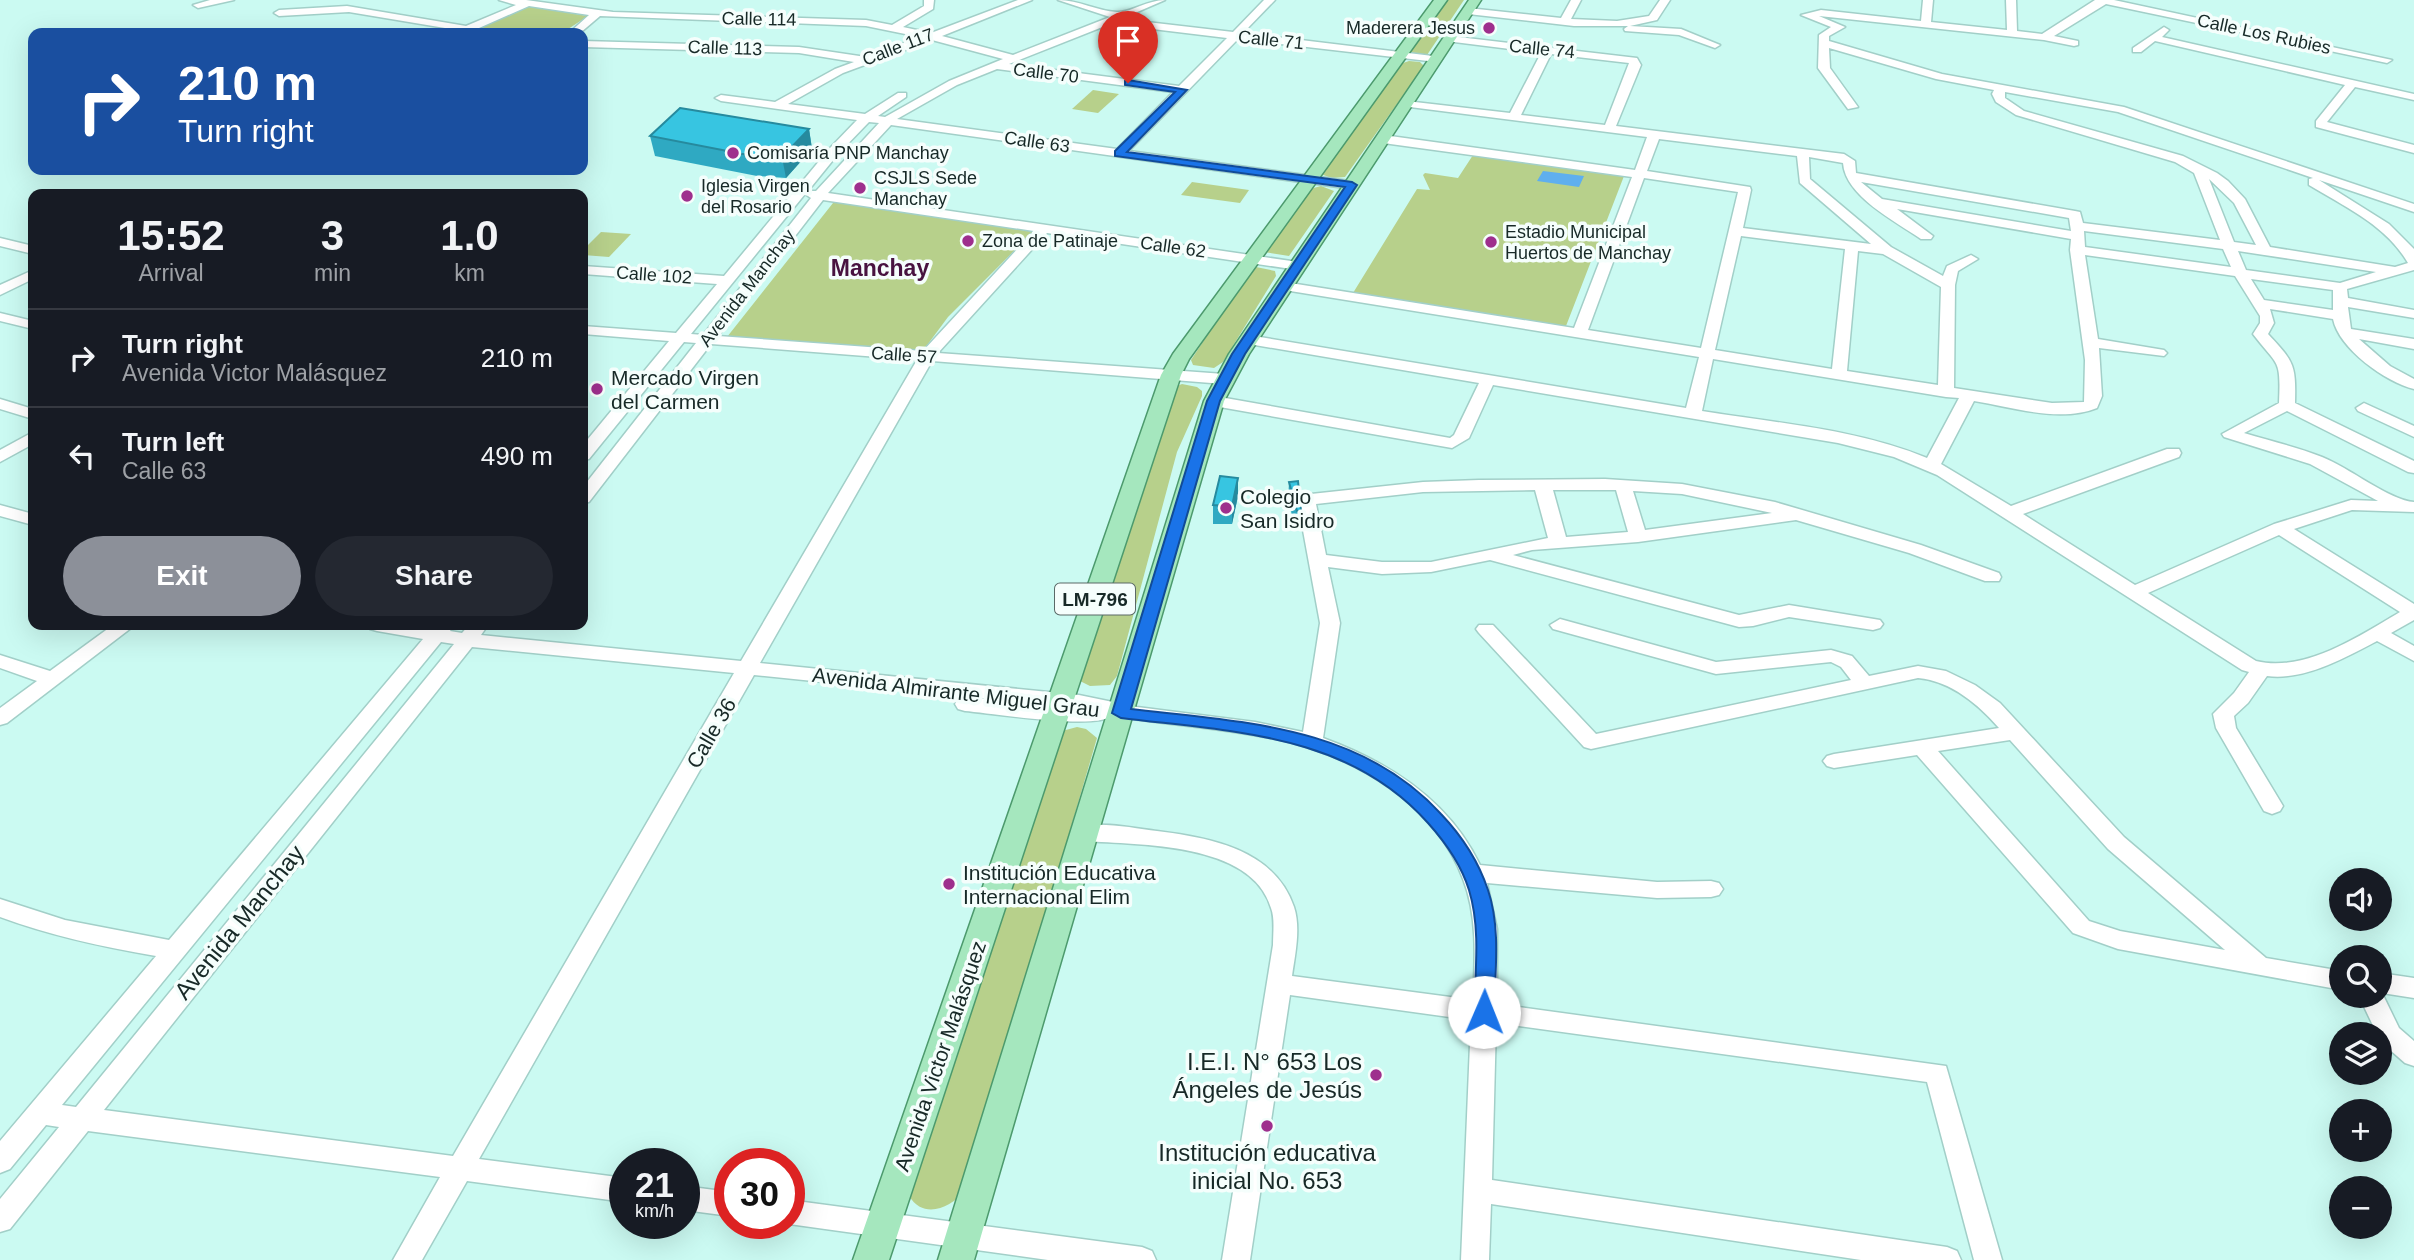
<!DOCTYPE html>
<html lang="en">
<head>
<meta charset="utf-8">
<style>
  body { margin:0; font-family:Helvetica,sans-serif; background:#242831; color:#f1f3f6; height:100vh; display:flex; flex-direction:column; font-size:26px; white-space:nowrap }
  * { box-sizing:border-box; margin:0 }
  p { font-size:23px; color:#9ea1a6 }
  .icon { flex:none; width:38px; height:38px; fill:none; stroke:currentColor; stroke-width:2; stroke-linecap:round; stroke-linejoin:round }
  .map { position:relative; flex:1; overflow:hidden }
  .panel { position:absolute; left:28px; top:189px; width:560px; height:441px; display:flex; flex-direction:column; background:#171b24; border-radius:14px; box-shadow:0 7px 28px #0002 }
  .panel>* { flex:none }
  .top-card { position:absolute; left:28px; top:28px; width:560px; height:147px; border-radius:14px; box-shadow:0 7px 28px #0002; background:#1a4fa0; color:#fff; overflow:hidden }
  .buttons { position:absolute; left:2329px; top:868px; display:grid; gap:14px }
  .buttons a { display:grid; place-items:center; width:63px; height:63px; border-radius:50%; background:#171b24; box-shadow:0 7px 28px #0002; font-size:35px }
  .speed { position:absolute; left:609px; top:1148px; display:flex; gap:14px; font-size:35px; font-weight:700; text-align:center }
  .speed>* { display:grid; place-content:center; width:91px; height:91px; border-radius:50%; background:#171b24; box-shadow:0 7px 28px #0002; line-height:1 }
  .speed small { font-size:18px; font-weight:400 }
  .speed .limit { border:10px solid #d22; background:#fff; color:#111 }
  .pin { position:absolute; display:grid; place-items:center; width:60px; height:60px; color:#fff; margin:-72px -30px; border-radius:50% 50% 50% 0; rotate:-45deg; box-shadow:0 0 7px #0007 }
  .pin .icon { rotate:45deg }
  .me { position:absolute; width:77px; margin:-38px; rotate:1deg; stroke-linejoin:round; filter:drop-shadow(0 0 5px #0008) }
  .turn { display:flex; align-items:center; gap:24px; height:147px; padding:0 35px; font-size:32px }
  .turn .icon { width:91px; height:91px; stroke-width:2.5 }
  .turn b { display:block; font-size:49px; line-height:60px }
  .eta { display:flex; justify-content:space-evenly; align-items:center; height:119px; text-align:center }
  .eta b { font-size:42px; font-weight:800; line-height:49px }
  .button { display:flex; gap:14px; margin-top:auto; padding:14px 35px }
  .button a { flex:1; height:80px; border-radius:42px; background:#8c9099; color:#fff; font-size:28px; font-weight:800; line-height:80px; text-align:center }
  .button a+a { background:#242831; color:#f1f3f6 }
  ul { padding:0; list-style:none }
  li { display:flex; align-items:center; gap:21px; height:98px; padding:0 35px; border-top:2px solid #363941 }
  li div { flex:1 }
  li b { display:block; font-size:26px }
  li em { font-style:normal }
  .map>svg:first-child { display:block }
</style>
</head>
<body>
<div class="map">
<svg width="2414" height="1260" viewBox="0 0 2414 1260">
  <rect width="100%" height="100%" fill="#cbfaf2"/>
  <g fill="#b7d08b">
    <polygon points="1446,0 1464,0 1427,55 1409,53"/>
    <polygon points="527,6 588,16 562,33 508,33 473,28"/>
    <polygon points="1409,61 1420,62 1424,66 1345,177 1331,178 1321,174 1403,63"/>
    <polygon points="1093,90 1119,94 1098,113 1072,109"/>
    <polygon points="1473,155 1624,176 1566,326 1353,293 1417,189 1430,190 1423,175 1425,173 1458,178"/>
    <polygon points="1192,182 1249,190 1240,203 1181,195"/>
    <polygon points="1321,186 1334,191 1289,256 1264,252 1310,189"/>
    <polygon points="839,202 1034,231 948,317 922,352 727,337 833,203"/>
    <polygon points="601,232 631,234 609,257 583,255 583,250"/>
    <polygon points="1256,267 1275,271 1276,276 1223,362 1214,368 1193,365 1191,360 1250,270"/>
    <polygon points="1182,384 1197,387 1202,391 1202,396 1177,452 1117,676 1110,685 1090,686 1078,680 1177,386"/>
    <path d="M 1077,727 L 1086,729 L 1097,738 L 965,1191 C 950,1208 924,1220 909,1196 L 1062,731 Z"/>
  </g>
  <polygon fill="#5fafee" points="1543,171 1584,176 1579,187 1537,181"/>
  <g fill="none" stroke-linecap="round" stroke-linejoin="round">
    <g stroke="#a2cfc8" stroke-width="3">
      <g id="minor">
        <polygon points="210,0 234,0 198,8 193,5"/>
        <path d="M 499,0 L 526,0 L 613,12 L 866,20 L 892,25 L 924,6 L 924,0 L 934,0 L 933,9 L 903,27 L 931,33 L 1018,0 L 1032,0 L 942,36 L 1013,55 L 1110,17 L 1058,0 C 1079,0 1097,11 1117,12 C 1130,13 1147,0 1165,0 L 1121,19 L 1233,32 L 1264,0 L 1275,0 L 1243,33 L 1441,57 L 1442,59 L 1437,62 L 1238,39 L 1129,151 L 1357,182 L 1357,188 L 1352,189 L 891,125 L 828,193 L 1298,262 L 1305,266 L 1298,270 L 1047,233 L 938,353 L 1224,374 L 1232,379 L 1224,384 L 932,361 L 760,663 L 1079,695 L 1137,707 L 1255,722 L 1303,732 L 1320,623 L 1298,503 L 1305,495 L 1311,494 L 1423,482 L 1479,480 L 1605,479 L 1682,484 L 1775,502 L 1921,545 L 1999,573 L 2001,577 L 1999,581 L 1985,581 L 1909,553 L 1796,520 L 1638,542 L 1532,550 L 1513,555 L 1739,615 L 1789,605 L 1880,620 L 1883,624 L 1880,628 L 1873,630 L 1789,617 L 1753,626 L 1739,627 L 1490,560 L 1431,572 L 1382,574 L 1328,567 L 1340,623 L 1323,738 C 1389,762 1449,800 1480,865 L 1657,882 L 1711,881 L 1719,883 L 1723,889 L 1719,895 L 1711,897 L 1657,898 L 1487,883 L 1497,929 L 1497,1004 L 1946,1066 L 2002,1260 L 1974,1260 L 1927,1082 L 1496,1023 L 1492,1180 L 1947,1247 L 1957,1251 L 1961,1260 L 1861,1260 L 1491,1204 L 1489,1260 L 1461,1260 L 1471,1020 L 1290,995 L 1250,1260 L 1222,1260 L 1273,945 C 1273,933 1275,918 1271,908 C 1252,842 1139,845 1085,841 L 1077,839 L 1074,833 L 1077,827 C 1100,821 1134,828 1157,831 C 1211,838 1274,849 1294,907 C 1301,928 1295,955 1292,976 L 1473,1000 C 1475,961 1478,917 1463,879 C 1436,805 1358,759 1285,741 C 1228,728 1169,725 1111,716 C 1096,730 990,713 965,711 L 958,709 L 955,704 L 958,699 L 965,697 L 1076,708 L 754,675 L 479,1159 L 625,1178 L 625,1202 L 467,1181 L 422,1260 L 393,1260 L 440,1177 L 88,1131 L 10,1229 L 0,1232 L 0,1199 L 59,1127 L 46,1125 L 10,1169 L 0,1173 L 0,1141 L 156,956 C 103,947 51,936 0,917 L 0,899 L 65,920 L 169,940 L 423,639 L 377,631 L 370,629 L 368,625 L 411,625 L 432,628 L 434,625 L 449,625 L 452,628 L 450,631 L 462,633 L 469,625 L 488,625 L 481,635 L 741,661 L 917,360 L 711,344 L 589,502 L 583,503 L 583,487 L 696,343 L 684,342 L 589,459 L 583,460 L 583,445 L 669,341 L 583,334 L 583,326 L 676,333 L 717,284 L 583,274 L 583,266 L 724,276 L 830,148 L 857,120 L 721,101 L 715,98 L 721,95 L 775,102 L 835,69 L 854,62 L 799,53 L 583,47 L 583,41 L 799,47 L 866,57 L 920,37 L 866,26 L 600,16 L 580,33 L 569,33 L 589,15 L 529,6 L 479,28 L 497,33 L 475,33 L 349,12 L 279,16 L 274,13 L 279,10 L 347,6 L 466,26 L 516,5 ZM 1110,24 L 1111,24 L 1227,38 L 1179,86 L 1009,64 ZM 932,40 L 1003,59 L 949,81 L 885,117 L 878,116 L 906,97 L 906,93 L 898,93 L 865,114 L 788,104 L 843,73 ZM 997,69 L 1173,92 L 1117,149 L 897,119 L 957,85 ZM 869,122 L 879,123 L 816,191 L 808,191 L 838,154 ZM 805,194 L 811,198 L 703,335 L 691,334 ZM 823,200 L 1034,231 L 923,351 L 718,336 ZM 1535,490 L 1548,538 L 1431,562 L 1382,562 L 1326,555 L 1316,504 L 1423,492 ZM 1553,490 L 1616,490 L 1628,532 L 1566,537 ZM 1633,491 L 1682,494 L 1772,513 L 1645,530 ZM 441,642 L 454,644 L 76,1107 L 62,1105 ZM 472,647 L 734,673 L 453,1156 L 104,1110 Z"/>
        <polygon points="1571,0 1581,0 1571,19 1617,21 1649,16 1660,0 1670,0 1657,20 1630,26 1681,29 1720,45 1715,48 1679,35 1625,31 1624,29 1628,26 1574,26 1468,14 1463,11 1468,8 1561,18"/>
        <path d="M 1923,0 L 1933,0 L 1931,22 L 2007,30 L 2006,0 L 2016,0 L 2017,31 L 2042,34 L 2095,0 L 2114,0 L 2392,60 L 2387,63 L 2106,4 L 2054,36 L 2078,41 L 2078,45 L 2074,46 L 2044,40 L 1819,16 L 1845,27 L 1829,36 L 1829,41 L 1942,74 L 2124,107 L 2414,204 L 2414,212 L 2319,180 L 2389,224 L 2414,249 L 2414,270 L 2347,289 L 2348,298 L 2414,310 L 2414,318 L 2348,307 L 2351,329 L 2414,339 L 2414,349 L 2359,339 L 2390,366 L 2414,379 L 2414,389 C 2386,382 2339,349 2333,319 L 2270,309 L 2274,323 L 2268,334 C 2294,362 2296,364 2295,403 L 2414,461 L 2414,473 L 2408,472 L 2287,411 L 2244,433 C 2270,441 2297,447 2322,457 C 2348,467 2391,501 2414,502 L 2414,512 L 2352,510 L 2294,529 L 2414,604 L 2414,620 L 2391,633 L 2414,646 L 2414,661 L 2377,641 C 2345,658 2304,681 2267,676 L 2248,703 L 2234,716 L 2236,728 L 2283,806 L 2280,811 L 2272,814 L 2264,811 L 2216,728 L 2213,714 L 2234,693 L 2249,672 L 2242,670 L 1937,475 L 1894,457 L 1838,443 L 1493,385 L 1469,438 L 1452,448 L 1214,406 L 1206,401 L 1214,396 L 1450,438 L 1454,435 L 1479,383 L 1243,343 L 1240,340 L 1243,337 L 1248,335 L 1686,408 L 1699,357 L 1284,290 L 1277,286 L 1284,282 L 1574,328 L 1632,177 L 1383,143 L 1377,139 L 1383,135 L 1635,170 L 1647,137 L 1402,106 L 1400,104 L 1406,101 L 1510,113 L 1541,53 L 1446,41 L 1445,39 L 1450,36 L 1637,58 L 1641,65 L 1616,126 L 1844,154 L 1855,161 L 1856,173 L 2075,211 L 2080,212 L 2083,223 L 2220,240 L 2194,173 L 2175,162 L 2016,115 L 1996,102 L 1992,94 L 1994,90 L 1936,79 L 1829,48 L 1830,68 L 1858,107 L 1848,109 L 1818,68 L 1819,35 L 1831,27 L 1801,15 L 1821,10 L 1921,21 ZM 1551,54 L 1629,63 L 1605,125 L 1521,115 ZM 2005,92 L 2118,112 L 2313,178 L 2309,179 L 2309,185 C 2345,207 2386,225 2408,263 L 2395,267 L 2270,247 L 2245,199 L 2228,181 L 2217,173 L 2183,156 L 2024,111 L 2005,98 ZM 1659,139 L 1797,156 L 1800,183 L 1871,244 L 1743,228 L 1751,190 L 1750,187 L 1647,171 ZM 1809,157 L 1843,163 C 1845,196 1895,221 1921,239 L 1931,239 L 1933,236 L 1897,209 L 2071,239 L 2070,250 L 2085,360 L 2084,402 L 2052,403 L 1954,388 L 1955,285 L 1958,271 L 1978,259 L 1971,255 L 1947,266 L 1943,276 L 1891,247 L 1810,179 ZM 1644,178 L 1738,192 L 1701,348 L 1588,330 ZM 2209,179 L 2234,203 L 2256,245 L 2234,242 ZM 1861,182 L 2069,218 L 2071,231 L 1882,199 ZM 2084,231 L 2223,249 L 2231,267 L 2085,247 ZM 1741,236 L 1845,249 L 1832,369 L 1715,350 ZM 1858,251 L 1883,254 L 1941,287 L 1938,385 L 1847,371 ZM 2238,251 L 2376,272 L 2340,283 L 2246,270 ZM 2085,255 L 2235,276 L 2260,316 L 2260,323 L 2253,334 C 2278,367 2281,357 2279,403 L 2222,434 L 2224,437 L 2310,464 L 2378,501 L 2351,500 L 2274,524 L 2135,585 L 2023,514 L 2179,457 L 2181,453 L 2179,449 L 2167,449 L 2011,506 L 1941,464 L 1974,401 C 2011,407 2060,423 2097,408 L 2102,396 L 2099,348 L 2164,356 L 2167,353 L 2164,350 L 2098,339 ZM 2251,279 L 2333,290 L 2333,310 L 2264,300 ZM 1713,359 L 1946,397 L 1959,398 L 1927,458 C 1857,429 1776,423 1702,411 ZM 2279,535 L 2400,612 C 2359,636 2305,673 2256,661 L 2148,593 Z"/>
        <polygon points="2164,27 2169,30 2162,37 2414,94 2414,100 2355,87 2327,122 2414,145 2414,153 2316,127 2316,121 2345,85 2155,41 2141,52 2133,52 2133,48"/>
        <polygon points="0,238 33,246 33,254 0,246"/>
        <polygon points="33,270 33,279 0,295 0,285"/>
        <polygon points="0,313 33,321 33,329 0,321"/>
        <polygon points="0,399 33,409 33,419 0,409"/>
        <polygon points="2364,403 2414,426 2414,437 2358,411 2356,408"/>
        <polygon points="33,432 33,444 0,462 0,450"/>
        <polygon points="0,505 33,514 33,525 0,516"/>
        <path d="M 1560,619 L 1716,662 L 1831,650 L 1852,656 L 1869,676 L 1918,666 L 1946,671 L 1975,685 L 2000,703 L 2124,837 L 2266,958 L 2342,971 L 2342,990 L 2118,949 L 2073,933 L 1917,755 L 1834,768 L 1827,766 L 1823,761 L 1827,756 L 1834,754 L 1999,728 C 1978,704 1951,681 1918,678 L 1591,749 L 1584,747 L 1479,633 L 1476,629 L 1479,625 L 1493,625 L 1596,734 L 1851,680 L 1841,667 L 1831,662 L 1716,674 L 1553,629 L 1550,625 ZM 2010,740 L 2108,849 L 2225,950 L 2120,931 L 2089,921 L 1938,751 Z"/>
        <polygon points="113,625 135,625 7,723 0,725 0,708 37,681 0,668 0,655 50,671"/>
        <polygon points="2380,973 2414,978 2414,998 2382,993 2399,1028 2414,1041 2414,1066 2405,1063 2381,1042 2380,1034 2377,1034 2359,996 2380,996"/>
        <polygon points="684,1186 730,1192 730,1216 684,1210"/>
        <polygon points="789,1200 1142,1247 1152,1251 1156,1260 1048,1260 789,1224 786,1223 789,1223"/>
      </g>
    </g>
    <g stroke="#4c9a6d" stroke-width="3">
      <g id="major">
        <polygon points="1434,0 1447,0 1189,359 1181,375 889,1260 853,1260 1161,375 1173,354"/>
        <polygon points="1469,0 1481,0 1249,354 1224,401 974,1260 938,1260 1204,401 1229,354"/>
      </g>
    </g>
    <use href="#minor" fill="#fff" fill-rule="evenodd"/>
    <use href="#major" fill="#a5e7be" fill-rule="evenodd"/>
  </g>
  <g fill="#2fa9c2">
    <polygon points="809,129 812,149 786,178 757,176 655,156 650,136"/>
    <polygon points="1238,478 1238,496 1232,524 1213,524 1213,505"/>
    <polygon points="1289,482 1301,511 1300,530 1296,529 1288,501"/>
  </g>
  <g fill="#268a9e">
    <polygon points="809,129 812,149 786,178 782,157"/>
    <polygon points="1238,478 1238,496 1232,524 1232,506"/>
  </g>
  <g fill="#37c5e1" stroke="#268a9e" stroke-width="2">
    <polygon points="680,108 809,129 782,157 753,156 650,136"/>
    <polygon points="1220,476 1238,478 1232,506 1213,505"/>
    <polygon points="1298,481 1301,511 1297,511 1289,482"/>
  </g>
  <path fill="#1a73e8" stroke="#114b97" stroke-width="2" d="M 1128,80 L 1187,90 L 1127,152 L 1352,182 L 1357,185 L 1245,354 L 1220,401 L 1131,709 C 1242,722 1360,725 1441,814 C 1462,836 1478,860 1488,890 C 1501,928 1495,973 1494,1012 L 1491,1018 L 1484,1020 L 1477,1018 L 1474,1012 C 1475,973 1481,929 1469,890 C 1461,864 1446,843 1428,823 C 1348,733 1233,732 1121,718 L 1112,713 L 1207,401 L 1232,354 L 1345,187 L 1115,156 L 1115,151 L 1175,92 L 1125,85 L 1125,81 Z"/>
  <g fill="#9e2f8d" stroke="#f5fefc" stroke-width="2.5">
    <circle cx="1489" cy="28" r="7"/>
    <circle cx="733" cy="153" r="7"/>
    <circle cx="860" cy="188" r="7"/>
    <circle cx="687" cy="196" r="7"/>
    <circle cx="968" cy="241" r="7"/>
    <circle cx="1491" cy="242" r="7"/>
    <circle cx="597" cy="389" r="7"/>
    <circle cx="1226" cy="508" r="7"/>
    <circle cx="949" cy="884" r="7"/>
    <circle cx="1376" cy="1075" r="7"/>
    <circle cx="1267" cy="1126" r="7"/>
  </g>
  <g text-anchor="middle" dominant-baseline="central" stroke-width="7" stroke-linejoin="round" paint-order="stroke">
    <g font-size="18" fill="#172927" stroke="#f5fefc">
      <text transform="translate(759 19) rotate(1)">Calle 114</text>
      <text transform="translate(2264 34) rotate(12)">Calle Los Rubies</text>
      <text transform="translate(1271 40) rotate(6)">Calle 71</text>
      <text transform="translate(898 47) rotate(-21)">Calle 117</text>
      <text transform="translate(725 48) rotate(2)">Calle 113</text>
      <text transform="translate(1542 49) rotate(6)">Calle 74</text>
      <text transform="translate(1046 73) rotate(7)">Calle 70</text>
      <text transform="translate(1037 142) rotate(8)">Calle 63</text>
      <text transform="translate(1173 247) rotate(8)">Calle 62</text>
      <text transform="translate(654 275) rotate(4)">Calle 102</text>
      <text transform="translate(747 288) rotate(-52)">Avenida Manchay</text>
      <text transform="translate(904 355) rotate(4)">Calle 57</text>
    </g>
    <g font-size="18" fill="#172927" stroke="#f5fefc" text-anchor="start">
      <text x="1475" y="28" text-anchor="end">Maderera Jesus</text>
      <text x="747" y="153">Comisaría PNP Manchay</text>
      <text x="874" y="178">CSJLS Sede<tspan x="874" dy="21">Manchay</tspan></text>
      <text x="701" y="186">Iglesia Virgen<tspan x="701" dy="21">del Rosario</tspan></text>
      <text x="1505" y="232">Estadio Municipal<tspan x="1505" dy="21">Huertos de Manchay</tspan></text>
      <text x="982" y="241">Zona de Patinaje</text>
    </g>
    <rect fill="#f5fefc" stroke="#5a6967" stroke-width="2" x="1055" y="583.5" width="80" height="31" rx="5"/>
    <g font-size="19" font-weight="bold" fill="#172927">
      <text x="1095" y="599">LM-796</text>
    </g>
    <g font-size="21" fill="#172927" stroke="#f5fefc" text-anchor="start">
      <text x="611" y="377">Mercado Virgen<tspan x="611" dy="24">del Carmen</tspan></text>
      <text x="1240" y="496">Colegio<tspan x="1240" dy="24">San Isidro</tspan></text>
      <text x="963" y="872">Institución Educativa<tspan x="963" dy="24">Internacional Elim</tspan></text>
    </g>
    <g font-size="21" fill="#172927" stroke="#f5fefc">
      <text transform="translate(956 692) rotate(7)">Avenida Almirante Miguel Grau</text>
      <text transform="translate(711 733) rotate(-60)">Calle 36</text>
      <text transform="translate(940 1056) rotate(-71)">Avenida Victor Malásquez</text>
    </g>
    <g font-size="23" font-weight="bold" fill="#481340" stroke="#f5fefc">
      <text x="880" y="268">Manchay</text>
    </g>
    <g font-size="24" fill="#172927" stroke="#f5fefc">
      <text transform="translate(239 922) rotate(-51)">Avenida Manchay</text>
    </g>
    <g font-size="24" fill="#172927" stroke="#f5fefc" text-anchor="end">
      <text x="1362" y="1061">I.E.I. N° 653 Los<tspan x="1362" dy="28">Ángeles de Jesús</tspan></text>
      <text x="1267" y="1152" text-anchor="middle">Institución educativa<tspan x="1267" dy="28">inicial No. 653</tspan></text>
    </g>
  </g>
</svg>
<div class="buttons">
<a><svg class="icon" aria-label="sound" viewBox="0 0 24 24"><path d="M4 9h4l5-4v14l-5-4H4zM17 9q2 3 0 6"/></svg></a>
<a><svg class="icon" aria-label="search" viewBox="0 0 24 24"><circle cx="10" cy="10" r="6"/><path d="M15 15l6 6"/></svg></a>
<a><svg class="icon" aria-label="layers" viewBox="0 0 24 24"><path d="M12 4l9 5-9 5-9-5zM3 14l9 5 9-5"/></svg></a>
<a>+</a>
<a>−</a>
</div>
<div class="speed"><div>21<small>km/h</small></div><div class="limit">30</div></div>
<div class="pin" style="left:1128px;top:83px;background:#d93025"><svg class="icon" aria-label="arrive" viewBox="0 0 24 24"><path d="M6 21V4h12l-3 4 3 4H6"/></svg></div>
<svg class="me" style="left:1484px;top:1012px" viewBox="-20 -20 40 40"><circle r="19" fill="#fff"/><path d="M0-13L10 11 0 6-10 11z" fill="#1a73e8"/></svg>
<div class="top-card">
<div class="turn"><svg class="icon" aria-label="right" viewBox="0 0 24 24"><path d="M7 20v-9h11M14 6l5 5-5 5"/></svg><div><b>210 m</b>Turn right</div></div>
</div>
<section class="panel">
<div class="eta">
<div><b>15:52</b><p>Arrival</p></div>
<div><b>3</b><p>min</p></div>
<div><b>1.0</b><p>km</p></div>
</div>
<ul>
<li><svg class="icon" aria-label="right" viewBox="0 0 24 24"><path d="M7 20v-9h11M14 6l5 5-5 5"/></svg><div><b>Turn right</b><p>Avenida Victor Malásquez</p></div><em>210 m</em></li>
<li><svg class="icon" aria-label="left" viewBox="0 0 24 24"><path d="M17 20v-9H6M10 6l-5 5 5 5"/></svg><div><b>Turn left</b><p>Calle 63</p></div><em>490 m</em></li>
</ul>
<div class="button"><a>Exit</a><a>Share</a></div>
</section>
</div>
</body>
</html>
